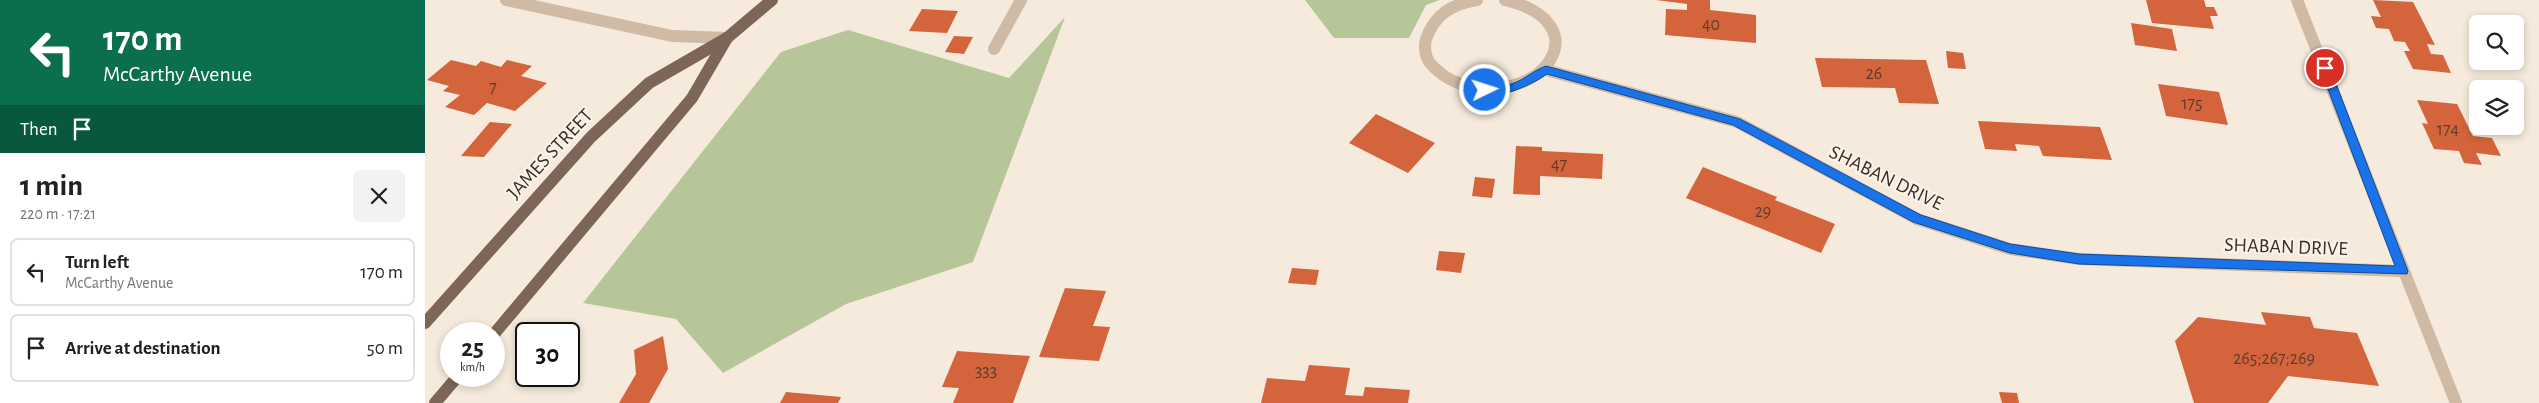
<!DOCTYPE html>
<html lang="en">
<head>
<meta charset="utf-8">
<style>
  body { margin:0; font-family:"Alegreya Sans",sans-serif; background:#f2f2f2; color:#222; height:100vh; display:flex; flex-direction:column; font-size:19px; white-space:nowrap }
  * { box-sizing:border-box; margin:0 }
  p { font-size:16px; color:#767676 }
  .icon { flex:none; width:28px; height:28px; fill:none; stroke:currentColor; stroke-width:2; stroke-linecap:round; stroke-linejoin:round }
  .map { position:relative; flex:1; overflow:hidden }
  .details { display:flex; flex-direction:column; background:#fff; width:425px }
  .details>* { flex:none }
  .guide { background:#0b6e4f; color:#fff; overflow:hidden }
  .buttons { position:absolute; left:2044px; top:15px; display:grid; gap:10px }
  .buttons a { display:grid; place-items:center; width:55px; height:55px; border-radius:8px; background:#fff; box-shadow:0 2px 8px #0003; font-size:25px }
  .speed { position:absolute; left:15px; top:322px; display:flex; gap:10px; font-size:25px; font-weight:700; text-align:center }
  .speed>* { display:grid; place-content:center; width:65px; height:65px; border-radius:50%; background:#fff; box-shadow:0 2px 8px #0003; line-height:1 }
  .speed small { font-size:12px; font-weight:400 }
  .speed .limit { border:2px solid #111; border-radius:8px; background:#fff; color:#111 }
  .pin { position:absolute; display:grid; place-items:center; width:42px; height:42px; color:#fff; margin:-21px; border:2px solid #fff; border-radius:50%; box-shadow:0 1px 5px #0007 }
  .me { position:absolute; width:55px; margin:-28px; rotate:86deg; stroke-linejoin:round; filter:drop-shadow(0 0 4px #0008) }
  .turn { display:flex; align-items:center; gap:18px; height:105px; padding:0 20px; font-size:22px }
  .turn .icon { width:65px; height:65px; stroke-width:2.5 }
  .turn b { display:block; font-size:35px; line-height:42px }
  .then { display:flex; align-items:center; height:48px; padding:0 20px; background:#0003; gap:10px; font-size:19px }
  .round { display:grid; place-items:center; flex:none; width:52px; height:52px; border-radius:8px; background:#f2f2f2 }
  .headline { display:flex; align-items:center; justify-content:space-between; height:85px; padding:0 20px }
  h1 { font-size:30px; font-weight:700; line-height:38px }
  ul { padding:0; list-style:none }
  li { display:flex; align-items:center; gap:15px; height:68px; margin:0 10px 8px; padding:0 10px; border:2px solid #e0e0e0; border-radius:8px }
  li div { flex:1 }
  li b { display:block; font-size:19px }
  li em { font-style:normal }
  main { display:flex; flex:1; min-height:0 }
  .map>svg:first-child { display:block }
</style>
</head>
<body>
<main>
<section class="details">
<div class="guide">
<div class="turn"><svg class="icon" aria-label="left" viewBox="0 0 24 24"><path d="M17 20v-9H6M10 6l-5 5 5 5"/></svg><div><b>170 m</b>McCarthy Avenue</div></div>
<div class="then">Then<svg class="icon" aria-label="arrive" viewBox="0 0 24 24"><path d="M6 21V4h12l-3 4 3 4H6"/></svg></div>
</div>
<div class="headline"><div><h1>1 min</h1><p>220 m · 17:21</p></div><a class="round"><svg class="icon" aria-label="close" viewBox="0 0 24 24"><path d="M6 6l12 12M18 6L6 18"/></svg></a></div>
<ul>
<li><svg class="icon" aria-label="left" viewBox="0 0 24 24"><path d="M17 20v-9H6M10 6l-5 5 5 5"/></svg><div><b>Turn left</b><p>McCarthy Avenue</p></div><em>170 m</em></li>
<li><svg class="icon" aria-label="arrive" viewBox="0 0 24 24"><path d="M6 21V4h12l-3 4 3 4H6"/></svg><div><b>Arrive at destination</b></div><em>50 m</em></li>
</ul>
</section>
<div class="map">
<svg width="2114" height="403" viewBox="0 0 2114 403">
  <rect width="100%" height="100%" fill="#f5eadb"/>
  <g fill="#b6c699">
    <polygon points="880,0 1015,0 1001,5 984,38 909,38"/>
    <polygon points="640,17 548,262 421,304 298,373 251,319 158,303 356,52 423,30 584,78"/>
  </g>
  <g fill="#d3643b">
    <polygon points="1231,0 1285,0 1285,10 1331,15 1331,43 1240,35 1241,9 1262,10 1262,4"/>
    <polygon points="1721,0 1779,0 1781,7 1789,7 1793,16 1785,16 1789,29 1727,23"/>
    <polygon points="1948,0 1988,2 2010,45 2002,44 2006,54 2018,55 2026,73 1988,69 1979,51 1985,51 1980,42 1969,41 1964,29 1951,28 1946,16 1956,17"/>
    <polygon points="497,9 533,11 522,33 484,31"/>
    <polygon points="1706,23 1747,29 1752,51 1710,45"/>
    <polygon points="529,36 548,37 539,54 520,52"/>
    <polygon points="1521,51 1538,53 1541,69 1523,68"/>
    <polygon points="1390,58 1501,60 1514,104 1474,103 1470,88 1397,87"/>
    <polygon points="26,60 51,66 56,61 76,67 82,60 107,66 96,76 122,83 90,111 62,103 49,115 20,107 35,95 18,91 24,86 2,80"/>
    <polygon points="1733,84 1794,92 1803,125 1741,116"/>
    <polygon points="1992,100 2032,104 2048,136 2067,138 2076,156 2051,153 2057,165 2039,163 2034,151 2009,149 1997,123 2003,124"/>
    <polygon points="951,114 1010,143 983,173 924,143"/>
    <polygon points="1553,121 1675,127 1687,160 1618,156 1614,146 1590,144 1592,151 1560,149"/>
    <polygon points="65,122 87,124 59,157 36,156"/>
    <polygon points="1091,146 1117,147 1117,151 1178,154 1177,179 1115,176 1115,195 1088,194"/>
    <polygon points="1278,167 1352,197 1350,200 1410,224 1396,253 1261,198"/>
    <polygon points="1050,177 1070,179 1067,198 1047,196"/>
    <polygon points="1014,251 1040,253 1036,273 1011,270"/>
    <polygon points="867,268 894,270 891,285 863,283"/>
    <polygon points="640,288 681,291 668,326 685,327 674,361 614,357"/>
    <polygon points="1836,312 1885,317 1889,328 1932,333 1954,386 1863,376 1843,403 1769,403 1750,341 1773,317 1841,325"/>
    <polygon points="238,336 243,369 224,403 194,403 211,374 209,350"/>
    <polygon points="532,351 605,356 588,403 528,403 534,388 517,387"/>
    <polygon points="884,365 925,368 920,395 938,396 940,387 985,390 983,403 836,403 842,378 880,381"/>
    <polygon points="361,392 416,397 413,403 355,403"/>
    <polygon points="1574,392 1592,393 1594,403 1577,403"/>
  </g>
  <g fill="none" stroke-linecap="round" stroke-linejoin="round">
    <g stroke="#cfbaa6" stroke-width="12">
      <polyline points="81,0 247,36 302,38"/>
      <path d="M 1052,0 C 1027,4 1010,14 1001,39 C 999,46 1000,57 1005,63 C 1016,76 1031,84 1048,87 C 1124,100 1172,22 1080,0"/>
      <polyline points="1872,0 2031,403"/>
      <polyline points="569,49 596,0"/>
      <polyline points="1121,70 1312,122 1492,219 1585,249 1654,259 1977,271"/>
    </g>
    <g stroke="#7d6557" stroke-width="12">
      <polyline points="0,323 166,137 224,83 302,38 347,0"/>
      <polyline points="69,334 267,98 302,38"/>
      <polyline points="10,403 33,376"/>
    </g>
  </g>
  <path fill="#1a73e8" stroke="#114b97" d="M 1900,64 L 1905,68 L 1983,271 L 1982,274 L 1654,264 L 1585,253 L 1488,222 L 1308,125 L 1122,74 C 1110,83 1066,105 1054,90 C 1060,84 1072,86 1081,85 C 1097,83 1106,71 1121,66 L 1315,119 L 1496,215 L 1585,244 L 1654,254 L 1970,266 L 1895,68 Z"/>
  <g text-anchor="middle" dominant-baseline="central" stroke-width="4.5" stroke-linejoin="round" paint-order="stroke">
    <g font-size="18" fill="#603c2c">
      <text x="1286" y="25">40</text>
      <text x="1449" y="74">26</text>
      <text x="68" y="88">7</text>
      <text x="1767" y="104">175</text>
      <text x="2023" y="130">174</text>
      <text x="1134" y="165">47</text>
      <text x="1338" y="212">29</text>
      <text x="1849" y="359">265;267;269</text>
      <text x="561" y="371">333</text>
    </g>
    <g font-size="20" fill="#3a2e27" stroke="#fcf3e8">
      <text transform="translate(125 154) rotate(-47)">JAMES STREET</text>
      <text transform="translate(1461 178) rotate(26)">SHABAN DRIVE</text>
      <text transform="translate(1861 247) rotate(2)">SHABAN DRIVE</text>
    </g>
  </g>
</svg>
<div class="buttons">
<a><svg class="icon" aria-label="search" viewBox="0 0 24 24"><circle cx="10" cy="10" r="6"/><path d="M15 15l6 6"/></svg></a>
<a><svg class="icon" aria-label="layers" viewBox="0 0 24 24"><path d="M12 4l9 5-9 5-9-5zM3 14l9 5 9-5"/></svg></a>
</div>
<div class="speed"><div>25<small>km/h</small></div><div class="limit">30</div></div>
<div class="pin" style="left:1900px;top:68px;background:#d93025"><svg class="icon" aria-label="arrive" viewBox="0 0 24 24"><path d="M6 21V4h12l-3 4 3 4H6"/></svg></div>
<svg class="me" style="left:1060px;top:90px" viewBox="-20 -20 40 40"><circle r="17" fill="#1a73e8" stroke="#fff" stroke-width="3"/><path d="M0-11L8 9 0 5-8 9z" fill="#fff"/></svg>
</div>
</main>
</body>
</html>
